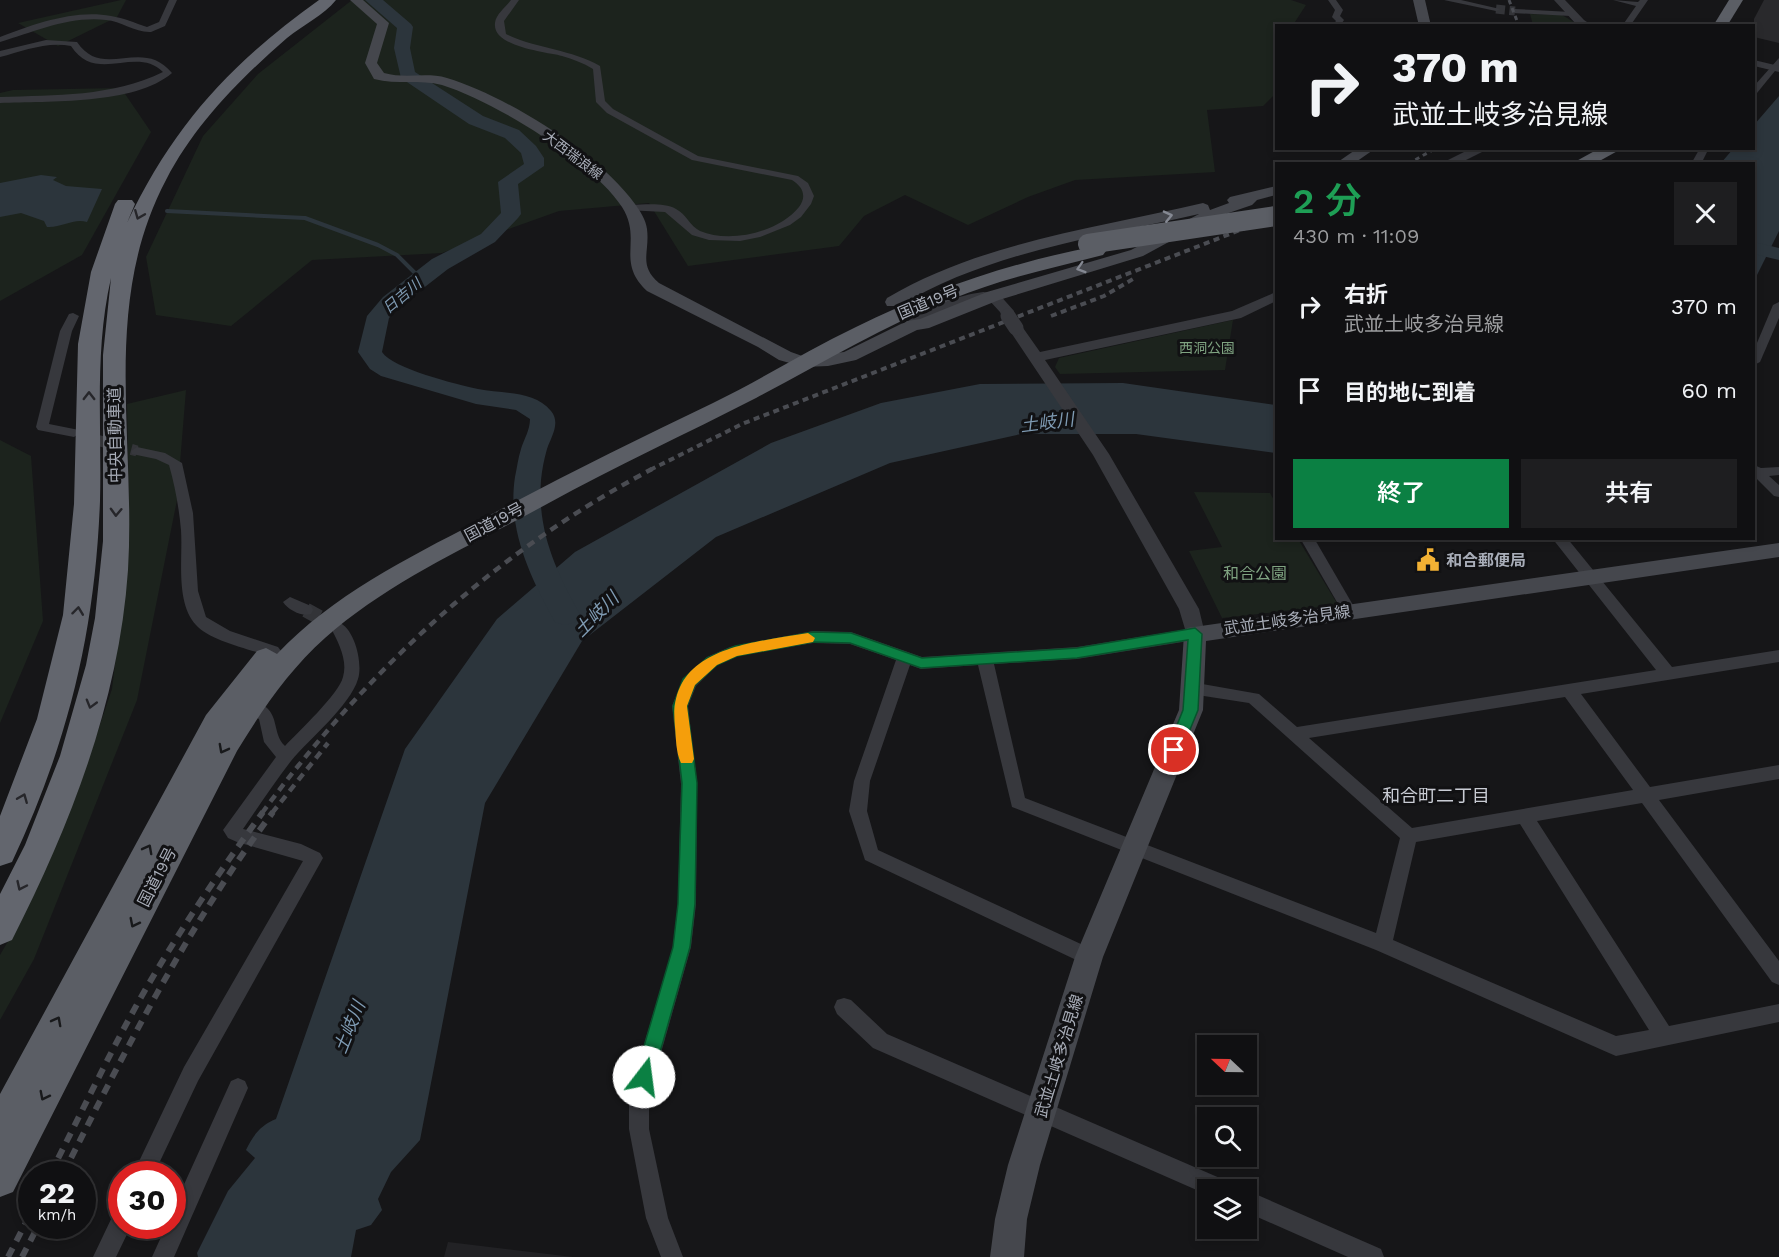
<!DOCTYPE html>
<html lang="ja">
<head>
<meta charset="utf-8">
<style>
  body { margin:0; font-family:"Work Sans","Noto Sans JP",sans-serif; background:#1e1e20; color:#f1f3f6; height:100vh; display:flex; flex-direction:column; font-size:22px; white-space:nowrap }
  * { box-sizing:border-box; margin:0 }
  p { font-size:20px; color:#9c9d9f }
  .icon { flex:none; width:33px; height:33px; fill:none; stroke:currentColor; stroke-width:2; stroke-linecap:round; stroke-linejoin:round }
  .map { position:relative; flex:1; overflow:hidden }
  .details { position:absolute; left:1275px; top:162px; width:480px; height:378px; display:flex; flex-direction:column; background:#101012; border-radius:0px; box-shadow:0 3px 9px #0003,0 0 0 2px #303032 }
  .details>* { flex:none }
  .guide { position:absolute; left:1275px; top:24px; width:480px; height:126px; border-radius:0px; box-shadow:0 3px 9px #0003,0 0 0 2px #303032; background:#101012; color:#f1f3f6; overflow:hidden }
  .needle { width:39px; rotate:292deg }
  .fabs { position:absolute; left:1197px; top:1035px; display:grid; gap:12px }
  .fabs a { display:grid; place-items:center; width:60px; height:60px; border-radius:0px; background:#101012; box-shadow:0 3px 9px #0003,0 0 0 2px #303032; font-size:30px }
  .speed { position:absolute; left:18px; top:1161px; display:flex; gap:12px; font-size:30px; font-weight:700; text-align:center }
  .speed>* { display:grid; place-content:center; width:78px; height:78px; border-radius:50%; background:#101012; box-shadow:0 3px 9px #0003,0 0 0 2px #303032; line-height:1 }
  .speed small { font-size:15px; font-weight:400 }
  .speed .limit { border:9px solid #d22; background:#fff; color:#111 }
  .pin { position:absolute; display:grid; place-items:center; width:51px; height:51px; color:#fff; margin:-26px; border:3px solid #fff; border-radius:50%; box-shadow:0 2px 6px #0007 }
  .me { position:absolute; width:66px; margin:-33px; rotate:15deg; stroke-linejoin:round; filter:drop-shadow(0 0 4px #0008) }
  .turn { display:flex; align-items:center; gap:21px; height:126px; padding:0 18px; font-size:27px }
  .turn .icon { width:78px; height:78px; stroke-width:2.5 }
  .turn b { display:block; font-size:42px; line-height:51px }
  .round { display:grid; place-items:center; flex:none; width:63px; height:63px; border-radius:0px; background:#1e1e20 }
  .overview { display:flex; align-items:center; justify-content:space-between; height:102px; padding:0 18px }
  h1 { font-size:36px; font-weight:600; line-height:45px; color:#1e9e55 }
  .cta { display:flex; gap:12px; margin-top:auto; padding:12px 18px }
  .cta a { flex:1; height:69px; border-radius:0px; background:#0b8043; color:#fff; font-size:24px; font-weight:600; line-height:69px; text-align:center }
  .cta a+a { background:#1e1e20; color:#f1f3f6 }
  ul { padding:0; list-style:none }
  li { display:flex; align-items:center; gap:18px; height:84px; padding:0 18px }
  li div { flex:1 }
  li b { display:block; font-size:22px }
  li em { font-style:normal }
  .map>svg:first-child { display:block }
</style>
</head>
<body>
<div class="map">
<svg width="1779" height="1257" viewBox="0 0 1779 1257">
  <rect width="100%" height="100%" fill="#161618"/>
  <polygon fill="#222225" points="448,1242 573,1257 444,1257"/>
  <g fill="#1c231d">
    <polygon points="121,0 126,0 117,17 58,46 18,23"/>
    <polygon points="352,0 1291,0 1306,5 1293,25 1276,26 1276,93 1263,106 1207,110 1215,172 1075,180 1028,197 968,225 905,195 864,216 839,246 688,266 649,203 559,211 442,253 312,260 231,326 156,315 146,257 203,136 258,74"/>
    <polygon points="1530,14 1562,15 1579,25 1533,25"/>
    <polygon points="121,88 151,132 82,255 0,301 0,93 13,90"/>
    <polygon points="1233,320 1225,370 1060,374 1055,367 1059,358"/>
    <polygon points="186,390 177,500 137,700 34,959 0,1020 0,955 21,919 76,796 112,689 124,590 129,507 127,404"/>
    <polygon points="0,440 31,456 43,621 0,723"/>
    <polygon points="1194,492 1270,493 1276,504 1276,538 1298,539 1338,605 1222,618 1189,551 1222,547"/>
  </g>
  <g fill="#2c353c">
    <polygon points="1779,96 1779,231 1754,281 1754,164 1721,163 1733,149 1754,148 1754,125"/>
    <path d="M 41,175 L 57,177 L 53,180 L 66,186 L 102,189 L 87,222 C 73,218 62,228 47,227 L 44,221 L 21,213 L 0,217 L 0,183 Z"/>
    <path d="M 1123,383 L 1276,405 L 1276,453 L 1136,434 L 1021,434 L 890,463 L 716,537 L 582,641 L 485,803 L 420,1140 L 391,1172 L 378,1199 L 382,1210 L 371,1225 L 356,1230 L 351,1257 L 198,1257 L 197,1253 L 228,1191 L 255,1158 L 246,1150 C 253,1135 261,1125 276,1119 L 405,749 L 497,619 L 575,552 L 771,443 L 881,403 L 980,384 Z"/>
  </g>
  <g fill="none" stroke-linecap="round" stroke-linejoin="round">
    <polyline stroke="#2c353c" stroke-width="4" points="167,211 305,218 378,245 397,255 421,279"/>
    <g fill="#2c353c" fill-rule="evenodd">
      <path d="M 365,0 L 383,0 L 411,24 L 413,27 L 410,48 L 415,72 L 483,116 L 519,130 L 536,146 L 544,158 L 544,166 L 518,184 L 521,214 L 518,218 L 495,242 L 448,269 L 399,307 L 389,318 L 382,352 C 393,369 456,384 478,389 C 502,394 534,390 551,411 C 561,423 551,437 547,449 C 544,459 542,470 541,480 C 537,530 556,572 580,614 L 575,622 L 565,625 L 555,622 C 530,577 507,529 515,477 C 517,468 518,458 521,449 C 524,439 530,430 530,419 L 516,410 L 476,404 L 381,376 L 370,369 L 358,352 L 367,316 L 383,297 L 432,259 L 481,234 L 501,213 L 498,182 L 524,164 L 521,153 L 505,138 L 469,124 L 401,78 L 394,48 L 397,28 Z"/>
      <polygon points="1754,242 1779,248 1779,260 1754,254"/>
    </g>
  </g>
  <polygon fill="#29292c" points="1764,0 1779,0 1779,43 1754,37 1754,19"/>
  <g fill="none" stroke-linecap="round" stroke-linejoin="round">
    <polyline stroke="#333438" stroke-width="9" stroke-dasharray="9 4.5" stroke-linecap="butt" points="1496,9 1515,11"/>
    <polyline stroke="#333438" stroke-width="11" stroke-dasharray="11 6" stroke-linecap="butt" points="82,436 137,451"/>
    <polyline stroke="#333438" stroke-width="15" stroke-dasharray="15 8" stroke-linecap="butt" points="306,610 335,626"/>
    <g fill="#37383d" fill-rule="evenodd">
      <path d="M 169,0 L 177,0 L 165,26 L 151,32 C 136,33 121,21 106,20 C 68,16 35,32 0,42 L 0,37 C 34,24 75,9 111,16 C 124,18 135,23 147,27 L 159,22 Z"/>
      <path d="M 511,0 L 519,0 L 504,21 L 506,34 C 537,49 571,49 600,66 L 605,101 L 613,109 L 698,156 L 798,176 L 808,183 L 814,196 L 811,204 L 801,217 L 790,225 L 760,237 L 740,241 L 709,240 L 692,235 L 665,212 L 626,210 L 626,206 L 630,205 C 644,205 663,202 676,209 C 686,214 690,226 700,231 C 730,244 779,232 799,207 C 807,196 803,187 792,180 L 692,160 L 607,113 L 596,102 L 593,69 C 583,63 573,59 562,56 C 546,52 492,47 495,23 C 496,14 506,7 511,0 Z"/>
      <polygon points="1328,0 1336,0 1343,10 1340,16 1344,20 1340,26 1332,26 1336,21 1332,17 1335,10"/>
      <polygon points="1444,0 1461,0 1500,9 1496,11"/>
      <polygon points="1613,0 1638,2 1640,0 1648,0 1630,26 1622,26 1636,6"/>
      <polygon points="1515,9 1571,12 1575,14 1571,16 1512,13 1512,9"/>
      <path d="M 46,40 L 77,42 C 103,81 142,36 172,73 C 135,105 48,101 0,103 L 0,97 C 56,95 111,97 163,72 C 136,45 96,85 71,46 C 47,41 23,51 0,57 L 0,51 Z"/>
      <polygon points="1779,58 1779,66 1757,93 1754,94 1754,86"/>
      <polygon points="1700,148 1709,148 1701,164 1691,164"/>
      <polygon points="1779,302 1779,318 1760,362 1754,365 1754,350 1773,305"/>
      <polygon points="73,313 79,316 72,331 49,424 79,430 80,433 74,437 38,430 36,427 60,331 69,314"/>
      <path d="M 137,447 L 165,453 L 182,463 L 193,513 L 198,591 L 206,617 L 230,631 L 278,647 L 281,651 L 278,655 L 273,657 C 252,650 210,641 196,625 C 175,602 183,558 181,530 C 179,508 175,486 169,465 L 156,459 L 132,454 L 131,451 Z"/>
      <polygon points="1754,465 1761,468 1779,467 1779,475 1769,476 1779,485 1779,497 1774,496 1754,476"/>
      <polygon points="1300,538 1314,538 1357,612 1355,616 1345,616"/>
      <path d="M 1552,538 L 1567,538 L 1672,667 L 1779,650 L 1779,662 L 1581,694 L 1650,787 L 1779,765 L 1779,779 L 1659,800 L 1779,961 L 1779,985 L 1772,982 L 1642,803 L 1537,821 L 1669,1026 L 1779,1004 L 1779,1022 L 1616,1056 L 1609,1053 L 1376,950 L 1012,807 L 978,665 L 921,669 L 910,665 L 870,781 L 867,811 L 878,850 L 1096,951 L 1098,957 L 1096,963 L 1089,966 L 865,860 L 849,811 L 854,781 L 896,660 L 850,644 L 813,643 L 738,656 L 717,665 L 696,686 L 688,706 L 697,784 L 696,904 L 691,947 L 649,1095 L 649,1129 L 668,1218 L 683,1257 L 661,1257 L 646,1218 L 629,1129 L 629,1095 L 673,947 L 678,904 L 681,784 L 672,706 L 683,679 L 707,657 L 730,647 L 813,631 L 851,632 L 922,657 L 1077,647 L 1195,628 L 1200,630 L 1203,634 L 1200,638 L 1195,640 L 1077,659 L 994,664 L 1025,798 L 1376,933 L 1400,838 L 1249,703 L 1191,694 L 1185,692 L 1183,688 L 1185,684 L 1191,682 L 1259,694 L 1297,727 L 1656,670 ZM 1565,697 L 1633,790 L 1412,828 L 1309,738 ZM 1520,824 L 1649,1030 L 1616,1036 L 1393,940 L 1416,842 Z"/>
      <path d="M 290,597 L 311,606 L 313,610 L 311,614 C 302,617 288,610 283,602 Z"/>
      <path d="M 338,622 C 355,628 363,664 358,679 C 350,706 309,739 291,761 C 274,783 259,806 243,829 L 301,844 L 320,853 L 323,858 L 198,1081 L 154,1174 L 133,1174 L 184,1067 L 303,861 L 237,842 L 228,838 L 223,830 L 276,757 L 264,742 L 259,719 L 244,711 L 242,707 L 244,703 C 250,701 253,702 258,703 C 281,711 271,733 285,746 C 298,732 339,694 343,677 C 348,660 338,642 331,628 L 333,624 Z"/>
      <polygon points="844,998 851,1000 887,1034 1229,1182 1231,1190 1208,1190 1208,1195 873,1048 837,1014 834,1007 837,1000"/>
      <polygon points="238,1078 245,1081 248,1088 174,1257 152,1257 166,1226 172,1226 172,1211 231,1081"/>
      <polygon points="1246,1190 1381,1249 1384,1257 1348,1257 1246,1212"/>
      <polygon points="122,1210 122,1226 131,1226 116,1257 93,1257 114,1213"/>
    </g>
    <g fill="#37383d" fill-rule="evenodd">
      <polygon points="1554,0 1565,0 1584,20 1593,26 1576,24"/>
      <polygon points="1754,60 1779,66 1779,72 1754,66"/>
      <polygon points="1472,148 1490,148 1458,164 1440,164"/>
      <path d="M 983,292 L 998,293 L 1014,311 L 1013,319 L 1003,319 L 1000,312 L 989,300 C 967,300 944,311 925,322 C 920,325 919,328 913,330 L 905,325 C 919,307 961,295 983,292 Z"/>
      <polygon points="1276,292 1276,301 1241,318 1045,360 1109,454 1199,609 1205,634 1202,639 1195,641 1188,639 1179,609 1093,455 1008,328 1011,325 1021,325 1040,352 1232,311"/>
    </g>
    <g fill="#45474d" fill-rule="evenodd">
      <path d="M 350,0 L 363,0 L 389,23 L 377,63 L 384,73 C 405,79 427,72 447,78 C 507,96 599,154 635,204 C 640,211 646,220 647,229 C 650,253 638,265 659,283 L 791,352 L 805,357 L 844,352 L 907,321 L 920,319 L 987,292 L 1131,250 L 1199,214 C 1098,237 989,252 899,306 L 887,306 L 885,302 L 887,298 C 982,242 1097,228 1203,203 L 1208,205 L 1210,210 L 1229,203 L 1227,200 L 1230,197 L 1276,186 L 1276,195 L 1257,200 L 1252,205 L 1211,219 L 1143,256 L 999,300 L 929,328 L 917,330 L 856,360 L 828,366 L 804,367 L 779,360 L 758,347 L 647,291 C 615,261 643,240 622,207 C 593,162 494,101 442,85 C 420,79 397,85 374,79 L 365,63 L 377,24 Z"/>
      <polygon points="1413,0 1425,0 1431,26 1419,26"/>
      <polygon points="1358,148 1376,148 1353,164 1335,164"/>
      <polygon points="1779,543 1779,557 1206,641 1203,710 1103,957 1040,1165 1027,1219 1024,1257 990,1257 995,1219 1008,1165 1075,957 1179,710 1184,634 1187,628"/>
    </g>
    <g fill="#5b5e65" fill-rule="evenodd">
      <polygon points="1729,0 1743,0 1727,26 1713,26"/>
      <polygon points="1600,148 1623,148 1594,164 1571,164"/>
      <path d="M 1097,246 L 1103,247 L 1106,251 L 1103,255 C 1052,268 1001,279 952,299 C 883,326 821,364 756,398 C 686,434 616,466 547,504 C 472,545 389,581 325,638 C 289,670 262,710 237,751 L 13,1192 L 0,1197 L 0,1094 L 206,715 L 257,651 L 266,648 L 277,654 C 333,595 406,559 477,522 C 555,480 633,441 713,403 C 762,379 808,350 856,327 C 933,289 1013,262 1097,246 Z"/>
    </g>
    <path fill="#63666e" fill-rule="evenodd" d="M 319,0 L 336,0 C 324,15 303,25 287,38 C 240,79 195,124 166,180 C 101,303 136,437 128,570 C 119,701 71,824 12,940 L 0,945 L 0,894 L 25,845 L 60,756 L 86,665 L 95,618 L 103,541 L 103,355 L 111,278 C 94,352 102,427 100,501 C 95,633 68,743 12,862 L 0,866 L 0,816 L 37,719 L 63,615 L 74,504 L 78,344 L 91,272 L 115,204 L 118,200 L 132,200 L 135,204 L 127,223 C 174,124 231,63 319,0 Z"/>
    <g stroke="#4a4c52" stroke-width="3" stroke-dasharray="4.5 4" stroke-linecap="butt">
      <polyline points="1509,0 1519,26"/>
      <polyline points="1408,164 1436,148"/>
    </g>
    <g stroke="#4a4c52" stroke-width="4" stroke-dasharray="6 4.5" stroke-linecap="butt">
      <polyline points="1051,316 1104,296 1133,279"/>
      <polyline points="650,470 742,424 1276,216"/>
    </g>
    <g stroke="#4a4c52" stroke-width="4.5" stroke-dasharray="8 6" stroke-linecap="butt">
      <path d="M 262,813 C 367,670 495,552 652,469"/>
      <polyline points="272,813 328,743"/>
    </g>
    <g stroke="#4a4c52" stroke-width="6" stroke-dasharray="10 8" stroke-linecap="butt">
      <path d="M 50,1174 C 80,1116 108,1056 140,999 C 177,934 219,872 263,812"/>
      <path d="M 63,1174 C 126,1049 188,925 273,812"/>
      <polyline points="8,1257 32,1211"/>
      <polyline points="22,1257 38,1226"/>
    </g>
    <polyline stroke="#37383d" stroke-width="15" points="1008,316 1016,328"/>
    <polyline stroke="#5b5e65" stroke-width="20" points="1088,244 1276,216"/>
  </g>
  <defs><path id="oneway-chevron" d="M-2-3.5L2.5 0L-2 3.5" fill="none" stroke-width="1.6" stroke-linecap="round" stroke-linejoin="round" transform="scale(1.5)"/></defs>
  <g stroke="#26262a">
    <use href="#oneway-chevron" transform="translate(139 215) rotate(112)"/>
    <use href="#oneway-chevron" transform="translate(89 396) rotate(-90)"/>
    <use href="#oneway-chevron" transform="translate(116 512) rotate(92)"/>
    <use href="#oneway-chevron" transform="translate(78 611) rotate(-83)"/>
    <use href="#oneway-chevron" transform="translate(91 704) rotate(106)"/>
    <use href="#oneway-chevron" transform="translate(23 798) rotate(-68)"/>
    <use href="#oneway-chevron" transform="translate(21 886) rotate(115)"/>
  </g>
  <g stroke="#858993">
    <use href="#oneway-chevron" transform="translate(1168 216) rotate(-13)"/>
    <use href="#oneway-chevron" transform="translate(1081 268) rotate(163)"/>
  </g>
  <g stroke="#18191b">
    <use href="#oneway-chevron" transform="translate(223 749) rotate(118)"/>
    <use href="#oneway-chevron" transform="translate(148 849) rotate(-62)"/>
    <use href="#oneway-chevron" transform="translate(134 923) rotate(117)"/>
    <use href="#oneway-chevron" transform="translate(57 1021) rotate(-62)"/>
    <use href="#oneway-chevron" transform="translate(44 1096) rotate(117)"/>
  </g>
  <polygon fill="#0b8043" stroke="#07532c" stroke-width="1.5" points="1195,628 1202,634 1198,710 1180,754 1169,754 1167,750 1183,710 1188,640 1077,658 921,668 850,643 813,642 737,656 717,665 695,685 687,706 697,783 695,904 690,947 653,1077 650,1083 644,1086 637,1083 635,1077 673,947 678,904 682,783 673,706 683,679 707,658 735,646 813,632 851,633 922,658 1077,648"/>
  <path fill="#f59e0b" d="M 808,633 L 815,638 L 813,642 L 737,656 L 717,665 L 695,685 L 687,706 L 694,759 L 692,763 L 681,763 C 676,753 676,738 675,727 C 666,647 751,643 808,633 Z"/>
  <defs>
    <g id="civic-bare" transform="scale(1.8)"><path d="M-.6-6.5H3V-4.5H.6V-3L4-1V1h2V6H-6V1h2V-1L-.6-3ZM-1.2 2.5V6h2.4V2.5Z" fill="#f2b134" stroke="#111113" stroke-width="2.5" paint-order="stroke"/></g>
  </defs>
  <g fill-rule="evenodd">
    <use href="#civic-bare" x="1428" y="560"/>
  </g>
  <g text-anchor="middle" dominant-baseline="central" stroke-width="6" stroke-linejoin="round" paint-order="stroke">
    <g font-size="14" fill="#a8adb8" stroke="#111113">
      <text transform="translate(573 155) rotate(37)">大西瑞浪線</text>
    </g>
    <g font-size="14" fill="#7fa381" stroke="#111113">
      <text x="1207" y="348">西洞公園</text>
    </g>
    <g font-size="15" font-style="italic" fill="#7f9bb3" stroke="#111113">
      <text transform="translate(402 296) rotate(-40)">日吉川</text>
    </g>
    <g font-size="16" fill="#a8adb8" stroke="#111113">
      <text transform="translate(928 302) rotate(-23)">国道19号</text>
      <text transform="translate(115 435) rotate(-91)">中央自動車道</text>
      <text transform="translate(494 522) rotate(-28)">国道19号</text>
      <text transform="translate(1287 620) rotate(-8)">武並土岐多治見線</text>
      <text transform="translate(157 877) rotate(-63)">国道19号</text>
      <text transform="translate(1059 1056) rotate(-73)">武並土岐多治見線</text>
    </g>
    <g font-size="16" font-weight="bold" fill="#a8adb8" stroke="#111113" text-anchor="start">
      <text x="1446" y="560">和合郵便局</text>
    </g>
    <g font-size="16" fill="#7fa381" stroke="#111113">
      <text x="1255" y="573">和合公園</text>
    </g>
    <g font-size="18" font-style="italic" fill="#7f9bb3" stroke="#111113">
      <text transform="translate(1047 422) rotate(-7)">土岐川</text>
      <text transform="translate(596 614) rotate(-45)">土岐川</text>
      <text transform="translate(349 1027) rotate(-68)">土岐川</text>
    </g>
    <g font-size="18" fill="#c9ccd4" stroke="#111113">
      <text x="1436" y="795">和合町二丁目</text>
    </g>
  </g>
</svg>
<div class="fabs">
<a><svg class="needle" viewBox="-14 -14 28 28"><path d="M0-13l5 13h-10z" fill="#e53935"/><path d="M0 13l5-13h-10z" fill="#9c9d9f"/></svg></a>
<a><svg class="icon" aria-label="search" viewBox="0 0 24 24"><circle cx="10" cy="10" r="6"/><path d="M15 15l6 6"/></svg></a>
<a><svg class="icon" aria-label="layers" viewBox="0 0 24 24"><path d="M12 4l9 5-9 5-9-5zM3 14l9 5 9-5"/></svg></a>
</div>
<div class="speed"><div>22<small>km/h</small></div><div class="limit">30</div></div>
<div class="pin" style="left:1174px;top:750px;background:#d93025"><svg class="icon" aria-label="arrive" viewBox="0 0 24 24"><path d="M6 21V4h12l-3 4 3 4H6"/></svg></div>
<svg class="me" style="left:644px;top:1077px" viewBox="-20 -20 40 40"><circle r="19" fill="#fff"/><path d="M0-13L10 11 0 6-10 11z" fill="#0b8043"/></svg>
<div class="guide">
<div class="turn"><svg class="icon" aria-label="right" viewBox="0 0 24 24"><path d="M7 20v-9h11M14 6l5 5-5 5"/></svg><div><b>370 m</b>武並土岐多治見線</div></div>
</div>
<section class="details">
<div class="overview"><div><h1>2 分</h1><p>430 m · 11:09</p></div><a class="round"><svg class="icon" aria-label="close" viewBox="0 0 24 24"><path d="M6 6l12 12M18 6L6 18"/></svg></a></div>
<ul>
<li><svg class="icon" aria-label="right" viewBox="0 0 24 24"><path d="M7 20v-9h11M14 6l5 5-5 5"/></svg><div><b>右折</b><p>武並土岐多治見線</p></div><em>370 m</em></li>
<li><svg class="icon" aria-label="arrive" viewBox="0 0 24 24"><path d="M6 21V4h12l-3 4 3 4H6"/></svg><div><b>目的地に到着</b></div><em>60 m</em></li>
</ul>
<div class="cta"><a>終了</a><a>共有</a></div>
</section>
</div>
</body>
</html>
